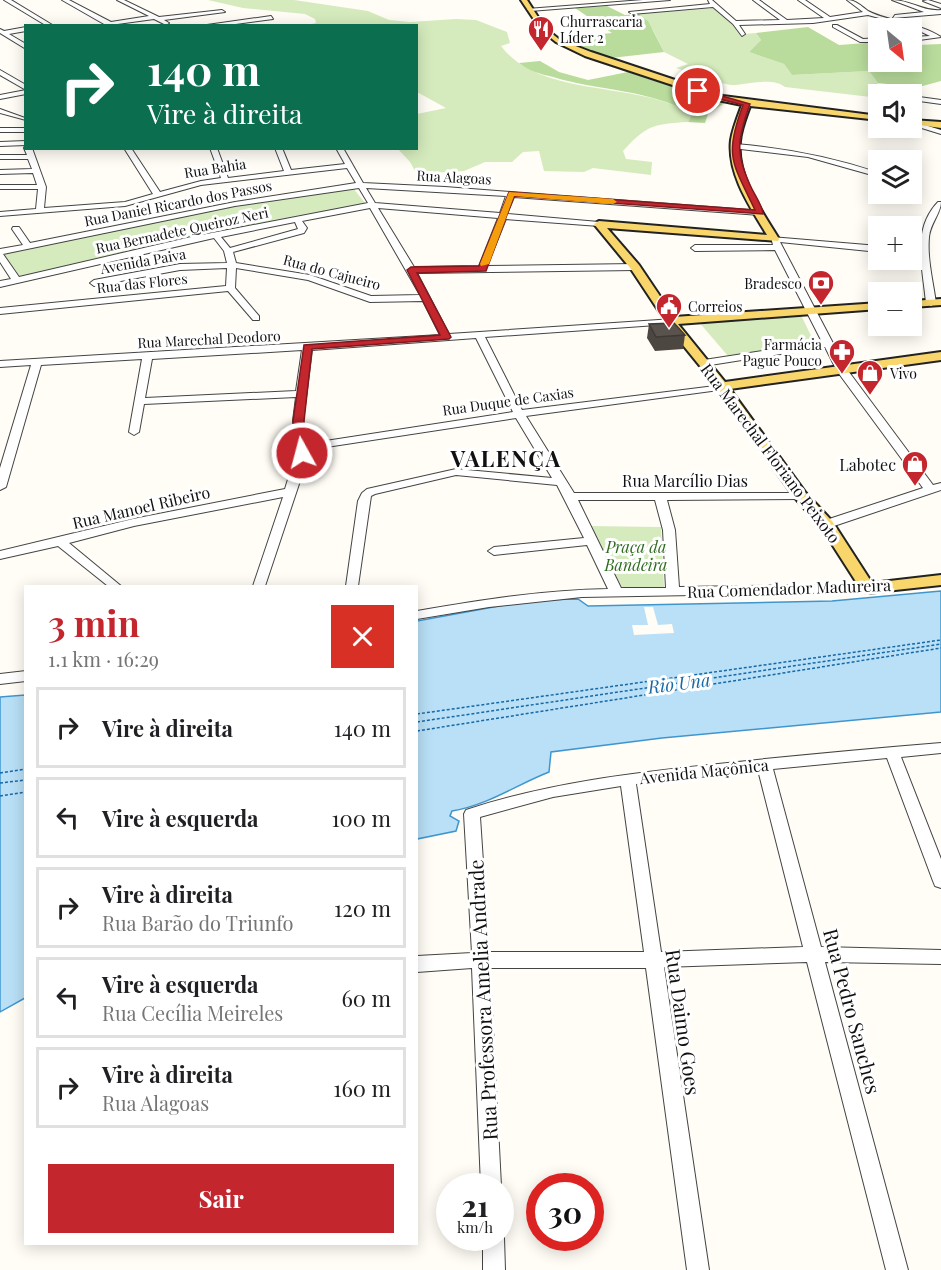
<!DOCTYPE html>
<html lang="pt">
<head>
<meta charset="utf-8">
<style>
  body { margin:0; font-family:"Playfair Display",serif; background:#f2f2f2; color:#202124; height:100vh; display:flex; flex-direction:column; font-size:22px; white-space:nowrap }
  * { box-sizing:border-box; margin:0 }
  p { font-size:20px; color:#757577 }
  .icon { flex:none; width:33px; height:33px; fill:none; stroke:currentColor; stroke-width:2; stroke-linecap:round; stroke-linejoin:round }
  .map { position:relative; flex:1; overflow:hidden }
  .drawer { position:absolute; left:24px; top:585px; width:394px; height:660px; display:flex; flex-direction:column; background:#fff; border-radius:0px; box-shadow:0 3px 15px #0003 }
  .drawer>* { flex:none }
  .top-card { position:absolute; left:24px; top:24px; width:394px; height:126px; border-radius:0px; box-shadow:0 3px 15px #0003; background:#0b6e4f; color:#fff; overflow:hidden }
  .needle { width:39px; rotate:151deg }
  .buttons { position:absolute; left:868px; top:18px; display:grid; gap:12px }
  .buttons a { display:grid; place-items:center; width:54px; height:54px; border-radius:0px; background:#fff; box-shadow:0 3px 15px #0003; font-size:30px }
  .speed { position:absolute; left:436px; top:1173px; display:flex; gap:12px; font-size:30px; font-weight:700; text-align:center }
  .speed>* { display:grid; place-content:center; width:78px; height:78px; border-radius:50%; background:#fff; box-shadow:0 3px 15px #0003; line-height:1 }
  .speed small { font-size:15px; font-weight:400 }
  .speed .limit { border:9px solid #d22; background:#fff; color:#111 }
  .pin { position:absolute; display:grid; place-items:center; width:51px; height:51px; color:#fff; margin:-26px; border:3px solid #fff; border-radius:50%; box-shadow:0 2px 6px #0007 }
  .me { position:absolute; width:66px; margin:-33px; rotate:353deg; stroke-linejoin:round; filter:drop-shadow(0 0 4px #0008) }
  .turn { display:flex; align-items:center; gap:21px; height:126px; padding:0 24px; font-size:27px }
  .turn .icon { width:78px; height:78px; stroke-width:2.5 }
  .turn b { display:block; font-size:42px; line-height:51px }
  .round { display:grid; place-items:center; flex:none; width:63px; height:63px; border-radius:0px; background:#f2f2f2 }
  .head { display:flex; align-items:center; justify-content:space-between; height:102px; padding:0 24px }
  h1 { font-size:36px; font-weight:700; line-height:45px; color:#c4262e }
  .primary-button { display:flex; gap:12px; margin-top:auto; padding:12px 24px }
  .primary-button a { flex:1; height:69px; border-radius:0px; background:#c4262e; color:#fff; font-size:24px; font-weight:700; line-height:69px; text-align:center }
  ul { padding:0; list-style:none }
  li { display:flex; align-items:center; gap:18px; height:81px; margin:0 12px 9px; padding:0 12px; border:3px solid #e0e0e0; border-radius:0px }
  li div { flex:1 }
  li b { display:block; font-size:22px }
  li em { font-style:normal }
  .map>svg:first-child { display:block }
</style>
</head>
<body>
<div class="map">
<svg width="941" height="1270" viewBox="0 0 941 1270">
  <rect width="100%" height="100%" fill="#fffdf5"/>
  <g fill="#d5ebbd">
    <path d="M 208,0 L 294,0 L 368,11 L 389,20 L 410,22 L 456,19 L 476,20 L 507,32 L 510,43 L 501,46 C 541,99 637,80 692,114 L 688,122 C 653,124 647,125 623,151 L 626,159 L 652,162 L 651,175 L 593,168 L 584,172 L 544,171 L 539,151 L 523,152 L 512,162 L 485,162 L 464,171 L 430,173 L 415,171 L 410,162 L 398,149 L 417,148 L 417,114 L 446,108 L 417,92 L 417,26 L 308,25 L 316,23 L 315,19 L 305,14 L 243,8 Z"/>
    <path d="M 715,8 L 743,34 L 756,33 L 761,40 L 749,52 L 784,64 L 792,75 L 869,71 L 878,83 L 871,97 L 785,87 C 773,77 749,84 735,85 C 724,86 689,72 676,68 L 688,64 L 664,52 L 653,30 L 638,14 Z"/>
    <path d="M 353,188 L 365,203 L 363,205 L 21,278 L 3,253 C 119,229 235,204 353,188 Z"/>
    <polygon points="800,313 815,344 728,356 698,321"/>
    <polygon points="589,526 661,527 664,587 622,587"/>
  </g>
  <g fill="#b9dc9c">
    <polygon points="607,6 625,15 638,14 648,21 664,52 611,58 560,38 612,33 575,8"/>
    <polygon points="808,27 839,45 879,42 879,62 912,62 912,41 918,45 941,44 941,81 919,87 878,83 869,71 792,75 784,64 749,52 761,40 756,33"/>
    <path d="M 540,61 L 559,72 L 588,80 L 628,72 L 685,91 L 677,93 L 689,98 L 701,95 L 726,102 L 708,114 L 705,123 L 688,122 L 692,114 C 650,89 598,91 553,77 C 540,74 529,71 519,63 Z"/>
  </g>
  <g fill="#b9e0f7" stroke="#3f96cf" stroke-width="1.5">
    <path d="M 941,591 L 941,712 L 662,738 L 551,752 L 549,772 C 516,785 488,805 452,811 L 450,816 L 459,821 L 456,831 L 417,839 L 417,621 L 531,600 L 578,599 L 588,606 L 832,601 Z"/>
    <polygon points="25,695 25,998 0,1012 0,697"/>
  </g>
  <polygon fill="#fffdf5" points="644,607 653,607 658,625 672,624 674,633 634,635 632,625 648,625"/>
  <g fill="none" stroke-linecap="round" stroke-linejoin="round">
    <g stroke="#1768a6" stroke-width="1.5" stroke-dasharray="3 2" stroke-linecap="butt">
      <polyline points="417,714 941,640"/>
      <polyline points="417,722 941,644"/>
      <polyline points="417,731 941,648"/>
      <polyline points="0,773 26,769"/>
      <polyline points="0,783 26,780"/>
      <polyline points="0,796 26,792"/>
    </g>
    <g stroke="#444" stroke-width="2">
      <g id="minor">
        <polygon points="4,0 11,0 54,26 47,26"/>
        <polygon points="62,0 69,0 111,22 149,16 117,0 124,0 159,17 222,10 225,12 164,20 169,23 166,25 154,19 103,26 104,24"/>
        <polygon points="643,0 670,0 530,11 527,9"/>
        <path d="M 708,0 L 712,0 L 736,21 L 780,20 L 753,0 L 759,0 L 787,20 L 824,18 L 798,0 L 805,0 L 830,17 L 863,12 L 847,0 C 856,0 861,6 868,11 C 889,22 918,22 941,37 L 912,41 L 912,37 L 930,36 L 909,26 L 868,15 L 813,23 L 739,25 L 745,34 L 742,36 L 733,24 L 713,7 L 632,14 L 629,12 L 710,4 Z"/>
        <path d="M 892,0 C 910,0 924,12 941,10 L 941,14 L 893,18 L 895,15 L 924,12 Z"/>
        <polygon points="928,0 941,4 941,8 923,1"/>
        <polygon points="271,16 273,19 221,26 200,26"/>
        <polygon points="833,25 837,25 863,39 879,38 879,42 860,42 833,27"/>
        <polygon points="26,27 26,31 9,34 26,44 26,49 0,33 0,29 4,31"/>
        <polygon points="0,70 26,85 26,90 0,75"/>
        <polygon points="26,90 26,94 0,99 0,95"/>
        <polygon points="912,96 941,100 941,104 912,100"/>
        <polygon points="0,109 25,118 26,120 0,113"/>
        <polygon points="912,121 941,130 941,134 912,125"/>
        <polygon points="0,128 24,128 26,132 0,132"/>
        <polygon points="26,141 26,145 0,146 0,142"/>
        <path d="M 735,144 C 784,148 832,157 879,173 L 879,177 L 808,157 L 732,148 L 732,144 Z"/>
        <path d="M 25,146 L 26,148 L 32,148 L 46,187 L 44,208 L 125,202 L 153,194 L 124,148 L 131,148 L 160,192 L 201,181 L 221,178 L 210,148 L 217,148 L 228,178 L 284,171 L 275,148 L 282,148 L 291,170 L 345,164 L 336,148 L 343,148 L 363,183 L 445,187 L 763,211 L 763,215 L 760,215 L 514,197 L 507,214 L 599,222 L 603,224 L 599,226 L 506,219 L 487,266 L 635,264 L 639,267 L 635,270 L 417,273 L 449,334 L 674,319 L 676,321 L 671,324 L 485,337 L 522,410 L 723,385 L 724,387 L 719,390 L 526,416 L 574,493 L 804,493 L 806,495 L 800,499 L 667,500 L 675,530 L 679,587 L 868,584 L 874,588 L 868,592 L 582,597 L 489,607 L 417,619 L 417,611 C 480,600 544,590 608,589 L 587,545 L 494,555 L 488,551 L 494,547 L 584,538 L 557,485 L 456,475 L 375,494 L 371,496 L 358,586 L 346,586 L 358,501 L 362,493 L 367,489 L 456,469 L 552,478 L 516,418 L 307,450 L 307,460 L 265,586 L 253,586 L 283,497 L 134,526 L 69,543 L 121,586 L 108,586 L 58,546 L 0,559 L 0,551 L 133,519 L 285,489 L 296,453 L 293,421 L 296,397 L 144,404 L 139,432 L 134,435 L 129,432 L 142,359 L 41,365 L 6,487 L 0,490 L 0,468 L 31,365 L 0,367 L 0,361 L 440,335 L 423,301 L 370,302 L 308,280 L 236,268 L 235,288 L 259,316 L 259,320 L 253,320 L 228,291 L 0,314 L 0,308 L 226,286 L 227,268 L 180,270 L 94,286 L 90,283 L 94,280 L 180,264 L 227,263 L 224,251 L 214,238 L 0,287 L 0,281 L 11,279 L 0,262 L 0,249 L 23,245 L 12,229 L 13,227 L 19,227 L 30,243 L 235,202 L 356,183 L 347,168 L 201,185 L 125,206 L 0,216 L 0,212 L 36,209 L 38,189 L 0,189 L 0,185 L 37,185 L 33,173 L 0,174 L 0,170 L 32,169 L 28,159 L 0,159 L 0,155 L 27,155 L 24,148 ZM 359,188 L 368,203 L 191,237 L 19,277 L 3,254 L 235,206 ZM 366,188 L 506,196 L 500,213 L 375,203 ZM 370,208 L 420,295 L 371,296 L 310,275 L 236,263 L 233,252 L 304,233 L 307,228 L 302,221 ZM 378,208 L 498,218 L 479,266 L 414,267 ZM 295,222 L 298,229 L 230,248 L 221,237 ZM 476,338 L 513,412 L 306,444 L 303,421 L 312,350 ZM 302,350 L 296,391 L 145,398 L 152,359 ZM 578,500 L 655,500 L 663,530 L 666,588 L 621,588 Z"/>
        <path d="M 938,202 L 941,202 C 941,213 930,224 929,237 C 927,259 933,281 936,303 L 931,306 L 926,303 C 923,268 911,230 938,202 Z"/>
        <polygon points="771,237 879,246 879,252 780,242 846,368 933,485 941,483 941,490 831,527 823,527 821,524 823,521 923,488 837,371 825,347 704,366 699,363 704,360 822,342 775,250 695,251 691,248 695,245 773,245"/>
        <polygon points="26,671 26,681 0,684 0,674"/>
        <path d="M 941,743 L 941,753 L 901,757 L 941,859 L 941,888 L 935,886 L 933,881 L 887,758 L 773,769 L 821,947 L 941,950 L 941,964 L 825,962 L 908,1270 L 886,1270 L 807,962 L 664,967 L 709,1270 L 687,1270 L 646,968 L 490,968 L 501,1186 L 481,1186 L 472,968 L 417,972 L 417,956 L 472,953 L 464,814 L 466,810 C 548,783 632,773 718,764 C 792,756 867,749 941,743 ZM 758,770 L 803,947 L 661,952 L 636,784 ZM 621,786 L 644,952 L 489,952 L 480,817 L 553,797 Z"/>
        <polygon points="501,1232 504,1238 505,1270 483,1270 483,1238 501,1238"/>
      </g>
    </g>
    <g stroke="#222" stroke-width="4">
      <g id="major">
        <path d="M 521,0 L 527,0 L 545,28 L 560,40 L 591,52 L 723,96 L 879,116 L 879,120 L 750,106 C 746,117 741,129 740,141 C 736,176 762,211 779,239 L 778,241 L 607,228 L 639,265 L 674,317 L 879,303 L 879,309 L 678,324 L 725,382 L 941,352 L 941,360 L 730,389 L 805,492 L 832,521 L 872,583 L 941,575 L 941,585 L 868,593 L 862,591 L 821,527 L 795,498 L 718,390 L 715,390 L 700,366 L 674,334 L 631,269 L 594,224 L 599,221 L 767,235 C 751,208 727,174 731,140 C 733,128 738,116 742,105 L 718,100 L 585,56 L 556,42 L 541,30 Z"/>
        <polygon points="912,120 941,122 941,128 912,124"/>
        <polygon points="941,299 941,305 912,307 912,301"/>
      </g>
    </g>
    <use href="#minor" fill="#fff" fill-rule="evenodd"/>
    <use href="#major" fill="#f9d66b" fill-rule="evenodd"/>
  </g>
  <polygon fill="#4d4742" points="649,324 685,335 683,349 655,351 647,338"/>
  <g fill="#5a524d" stroke="#3f3936" stroke-width="1.5">
    <polygon points="891,218 915,221 914,233 912,233 912,226 890,226"/>
    <polygon points="674,323 685,335 656,337 649,324"/>
  </g>
  <path fill="#c4262e" stroke="#7f191e" stroke-width="1.5" d="M 698,89 L 750,104 C 737,140 735,154 752,189 C 756,197 763,207 763,214 L 514,196 L 486,271 L 417,273 L 451,337 L 449,339 L 312,349 L 304,421 L 308,453 L 306,455 L 298,455 L 293,421 L 304,345 L 440,335 L 407,270 L 411,267 L 479,266 L 509,192 L 755,210 C 732,162 724,156 743,105 L 696,93 Z"/>
  <polygon fill="#f59e0b" points="509,192 613,199 617,202 613,204 514,196 489,264 481,266 480,264"/>
  <defs>
    <g id="restaurant-pin" transform="scale(1.35)"><path d="M0 17L-7.5 6A9.5 9.5 0 1 1 7.5 6Z" fill="#c4262e" stroke="#fff"/><path d="M-5-6h1v4h1v-4h1v4h1v-4h1v5L-1.5 .5V6h-2V.5L-5-1ZM5-6V6H3V1.5H1.5Q1.5-4 5-6Z" fill="#fff"/></g>
    <g id="bank-pin" transform="scale(1.35)"><path d="M0 17L-7.5 6A9.5 9.5 0 1 1 7.5 6Z" fill="#c4262e" stroke="#fff"/><path d="M-6-4H6V4H-6ZM0-2.3a2.3 2.3 0 1 0 0 4.6a2.3 2.3 0 1 0 0-4.6Z" fill="#fff"/></g>
    <g id="civic-pin" transform="scale(1.35)"><path d="M0 17L-7.5 6A9.5 9.5 0 1 1 7.5 6Z" fill="#c4262e" stroke="#fff"/><path d="M-.6-6.5H3V-4.5H.6V-3L4-1V1h2V6H-6V1h2V-1L-.6-3ZM-1.2 2.5V6h2.4V2.5Z" fill="#fff"/></g>
    <g id="pharmacy-pin" transform="scale(1.35)"><path d="M0 17L-7.5 6A9.5 9.5 0 1 1 7.5 6Z" fill="#c4262e" stroke="#fff"/><path d="M-2-6h4v4h4v4h-4v4h-4v-4h-4v-4h4Z" fill="#fff"/></g>
    <g id="shop-pin" transform="scale(1.35)"><path d="M0 17L-7.5 6A9.5 9.5 0 1 1 7.5 6Z" fill="#c4262e" stroke="#fff"/><path d="M-5-2.5h2.3a2.7 3.5 0 0 1 5.4 0H5L5.5 6h-11ZM-1.5-2.5h3a1.5 2.3 0 0 0-3 0Z" fill="#fff"/></g>
  </defs>
  <g fill-rule="evenodd">
    <use href="#restaurant-pin" x="541" y="29"/>
    <use href="#bank-pin" x="821" y="283"/>
    <use href="#civic-pin" x="669" y="306"/>
    <use href="#pharmacy-pin" x="842" y="352"/>
    <use href="#shop-pin" x="870" y="373"/>
    <use href="#shop-pin" x="915" y="464"/>
  </g>
  <g text-anchor="middle" dominant-baseline="central" stroke-width="6" stroke-linejoin="round" paint-order="stroke">
    <g font-size="14" fill="#111" stroke="#fff" text-anchor="start">
      <text x="560" y="21">Churrascaria<tspan x="560" dy="16">Líder 2</tspan></text>
      <text x="802" y="283" text-anchor="end">Bradesco</text>
      <text x="688" y="306">Correios</text>
      <text x="822" y="344" text-anchor="end">Farmácia<tspan x="822" dy="16">Pague Pouco</tspan></text>
      <text x="890" y="373">Vivo</text>
    </g>
    <g font-size="14" fill="#111" stroke="#fff">
      <text transform="translate(215 168) rotate(-9)">Rua Bahia</text>
      <text transform="translate(454 177) rotate(3)">Rua Alagoas</text>
      <text transform="translate(178 203) rotate(-11)">Rua Daniel Ricardo dos Passos</text>
      <text transform="translate(182 230) rotate(-12)">Rua Bernadete Queiroz Neri</text>
      <text transform="translate(143 261) rotate(-10)">Avenida Paiva</text>
      <text transform="translate(332 272) rotate(15)">Rua do Cajueiro</text>
      <text transform="translate(142 283) rotate(-6)">Rua das Flores</text>
      <text transform="translate(209 339) rotate(-3)">Rua Marechal Deodoro</text>
      <text transform="translate(508 401) rotate(-8)">Rua Duque de Caxias</text>
    </g>
    <g font-size="16" fill="#111" stroke="#fff">
      <text transform="translate(771 453) rotate(53)">Rua Marechal Floriano Peixoto</text>
      <text x="685" y="480">Rua Marcílio Dias</text>
      <text transform="translate(141 507) rotate(-13)">Rua Manoel Ribeiro</text>
      <text transform="translate(789 588) rotate(-2)">Rua Comendador Madureira</text>
      <text transform="translate(704 771) rotate(-6)">Avenida Maçônica</text>
    </g>
    <g font-size="16" fill="#111" stroke="#fff" text-anchor="end">
      <text x="896" y="464">Labotec</text>
    </g>
    <g font-size="16" font-style="italic" fill="#2f6b1f" stroke="#fff">
      <text x="636" y="546">Praça da<tspan x="636" dy="18">Bandeira</tspan></text>
    </g>
    <g font-size="18" font-style="italic" fill="#1768a6" stroke="#fff">
      <text transform="translate(679 683) rotate(-7)">Rio Una</text>
    </g>
    <g font-size="20" fill="#111" stroke="#fff">
      <text transform="translate(482 1000) rotate(-93)">Rua Professora Amelia Andrade</text>
      <text transform="translate(853 1011) rotate(75)">Rua Pedro Sanches</text>
      <text transform="translate(684 1022) rotate(82)">Rua Daimo Goes</text>
    </g>
    <g font-size="22" font-weight="bold" letter-spacing="1.5" fill="#111" stroke="#fff">
      <text x="506" y="458">VALENÇA</text>
    </g>
  </g>
</svg>
<div class="buttons">
<a><svg class="needle" viewBox="-14 -14 28 28"><path d="M0-13l5 13h-10z" fill="#e53935"/><path d="M0 13l5-13h-10z" fill="#757577"/></svg></a>
<a><svg class="icon" aria-label="sound" viewBox="0 0 24 24"><path d="M4 9h4l5-4v14l-5-4H4zM17 9q2 3 0 6"/></svg></a>
<a><svg class="icon" aria-label="layers" viewBox="0 0 24 24"><path d="M12 4l9 5-9 5-9-5zM3 14l9 5 9-5"/></svg></a>
<a>+</a>
<a>−</a>
</div>
<div class="speed"><div>21<small>km/h</small></div><div class="limit">30</div></div>
<div class="pin" style="left:698px;top:91px;background:#d93025"><svg class="icon" aria-label="arrive" viewBox="0 0 24 24"><path d="M6 21V4h12l-3 4 3 4H6"/></svg></div>
<svg class="me" style="left:302px;top:453px" viewBox="-20 -20 40 40"><circle r="17" fill="#c4262e" stroke="#fff" stroke-width="3"/><path d="M0-11L8 9 0 5-8 9z" fill="#fff"/></svg>
<div class="top-card">
<div class="turn"><svg class="icon" aria-label="right" viewBox="0 0 24 24"><path d="M7 20v-9h11M14 6l5 5-5 5"/></svg><div><b>140 m</b>Vire à direita</div></div>
</div>
<section class="drawer">
<div class="head"><div><h1>3 min</h1><p>1.1 km · 16:29</p></div><a class="round" style="background:#d93025;color:#fff"><svg class="icon" aria-label="close" viewBox="0 0 24 24"><path d="M6 6l12 12M18 6L6 18"/></svg></a></div>
<ul>
<li><svg class="icon" aria-label="right" viewBox="0 0 24 24"><path d="M7 20v-9h11M14 6l5 5-5 5"/></svg><div><b>Vire à direita</b></div><em>140 m</em></li>
<li><svg class="icon" aria-label="left" viewBox="0 0 24 24"><path d="M17 20v-9H6M10 6l-5 5 5 5"/></svg><div><b>Vire à esquerda</b></div><em>100 m</em></li>
<li><svg class="icon" aria-label="right" viewBox="0 0 24 24"><path d="M7 20v-9h11M14 6l5 5-5 5"/></svg><div><b>Vire à direita</b><p>Rua Barão do Triunfo</p></div><em>120 m</em></li>
<li><svg class="icon" aria-label="left" viewBox="0 0 24 24"><path d="M17 20v-9H6M10 6l-5 5 5 5"/></svg><div><b>Vire à esquerda</b><p>Rua Cecília Meireles</p></div><em>60 m</em></li>
<li><svg class="icon" aria-label="right" viewBox="0 0 24 24"><path d="M7 20v-9h11M14 6l5 5-5 5"/></svg><div><b>Vire à direita</b><p>Rua Alagoas</p></div><em>160 m</em></li>
</ul>
<div class="primary-button"><a>Sair</a></div>
</section>
</div>
</body>
</html>
